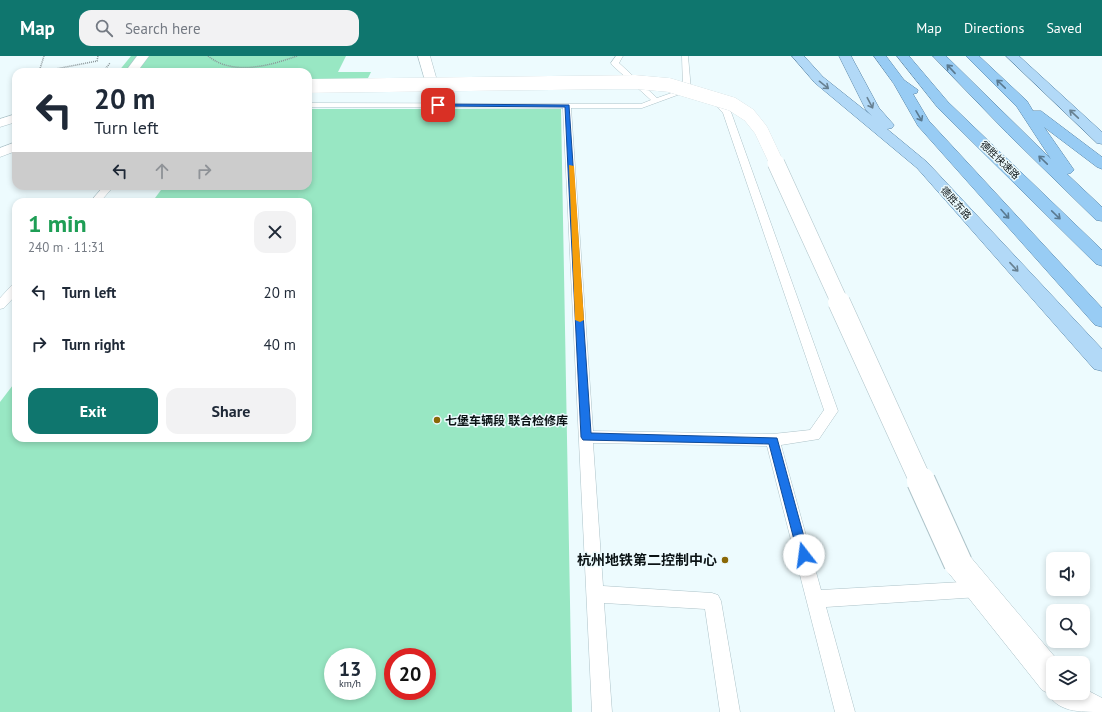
<!DOCTYPE html>
<html lang="en">
<head>
<meta charset="utf-8">
<style>
  body { margin:0; font-family:"PT Sans","Noto Sans SC",sans-serif; background:#f2f2f3; color:#1f2937; height:100vh; display:flex; flex-direction:column; font-size:15px; white-space:nowrap }
  * { box-sizing:border-box; margin:0 }
  p { font-size:13px; color:#747a83 }
  .icon { flex:none; width:22px; height:22px; fill:none; stroke:currentColor; stroke-width:2; stroke-linecap:round; stroke-linejoin:round }
  .map { position:relative; flex:1; overflow:hidden }
  .drawer { position:absolute; left:12px; top:142px; width:300px; height:244px; display:flex; flex-direction:column; background:#fff; border-radius:12px; box-shadow:0 2px 6px #0003 }
  .drawer>* { flex:none }
  .banner { position:absolute; left:12px; top:12px; width:300px; height:122px; border-radius:12px; box-shadow:0 2px 6px #0003; background:#fff; color:#1f2937; overflow:hidden }
  .buttons { position:absolute; left:1046px; top:496px; display:grid; gap:8px }
  .buttons a { display:grid; place-items:center; width:44px; height:44px; border-radius:8px; background:#fff; box-shadow:0 2px 6px #0003; font-size:20px }
  .speed { position:absolute; left:324px; top:592px; display:flex; gap:8px; font-size:20px; font-weight:700; text-align:center }
  .speed>* { display:grid; place-content:center; width:52px; height:52px; border-radius:50%; background:#fff; box-shadow:0 2px 6px #0003; line-height:1 }
  .speed small { font-size:10px; font-weight:400 }
  .speed .limit { border:6px solid #d22; background:#fff; color:#111 }
  .pin { position:absolute; display:grid; place-items:center; width:34px; height:34px; color:#fff; margin:-17px; border-radius:8px; box-shadow:0 2px 6px #0006 }
  .me { position:absolute; width:44px; margin:-22px; rotate:345deg; stroke-linejoin:round; filter:drop-shadow(0 0 3px #0008) }
  .turn { display:flex; align-items:center; gap:14px; height:84px; padding:0 16px; font-size:18px }
  .turn .icon { width:52px; height:52px; stroke-width:2.5 }
  .turn b { display:block; font-size:28px; line-height:34px }
  .lanes { display:flex; align-items:center; height:38px; padding:0 16px; background:#0003; justify-content:center; gap:20px; direction:ltr }
  .lanes .off { opacity:.35 }
  .round { display:grid; place-items:center; flex:none; width:42px; height:42px; border-radius:12px; background:#f2f2f3 }
  .overview { display:flex; align-items:center; justify-content:space-between; height:68px; padding:0 16px }
  h1 { font-size:24px; font-weight:700; line-height:30px; color:#1e9e55 }
  .button { display:flex; gap:8px; margin-top:auto; padding:8px 16px }
  .button a { flex:1; height:46px; border-radius:12px; background:#0f766e; color:#fff; font-size:16px; font-weight:700; line-height:46px; text-align:center }
  .button a+a { background:#f2f2f3; color:#1f2937 }
  ul { padding:0; list-style:none }
  li { display:flex; align-items:center; gap:12px; height:52px; padding:0 16px }
  li div { flex:1 }
  li b { display:block; font-size:15px }
  li em { font-style:normal }
  header { display:flex; align-items:center; gap:24px; box-sizing:border-box; height:56px; padding:0 20px; background:#0f766e; color:#fff }
  header strong { font-size:19px }
  nav { display:flex; gap:22px; margin-inline-start:auto; font-size:14px }
  .search { width:280px; height:36px; background:#f2f2f3; display:flex; align-items:center; gap:10px; box-sizing:border-box; padding:0 14px; border-radius:12px; color:#747a83; font-size:15px }
  .map>svg:first-child { display:block }
</style>
</head>
<body>
<header>
<strong>Map</strong>
<div class="search"><svg class="icon" aria-label="search" viewBox="0 0 24 24"><circle cx="10" cy="10" r="6"/><path d="M15 15l6 6"/></svg>Search here</div>
<nav><a>Map</a><a>Directions</a><a>Saved</a></nav>
</header>
<div class="map">
<svg width="1102" height="656" viewBox="0 0 1102 656">
  <rect width="100%" height="100%" fill="#edfbfe"/>
  <g fill="#98e7c3" fill-rule="evenodd">
    <polygon points="131,0 346,0 338,16 371,16 364,30 308,30 308,16 118,16"/>
    <path d="M 308,53 L 561,53 L 572,656 L 0,656 L 0,346 L 16,325 L 16,382 L 308,382 L 308,146 L 152,146 L 164,130 L 308,130 ZM 333,601 L 367,601 L 367,635 L 333,635 ZM 393,601 L 427,601 L 427,635 L 393,635 Z"/>
  </g>
  <g fill="none" stroke-linecap="round" stroke-linejoin="round">
    <g stroke="#adc3c9" stroke-width="1">
      <g id="service">
        <polygon points="616,0 623,0 619,7 657,42 683,33 682,0 688,0 691,34 642,52 571,52 593,375 773,378 810,374 824,354 723,57 707,39 711,37 714,37 731,56 838,355 819,383 781,389 821,534 979,525 985,527 987,533 985,539 979,541 826,551 855,656 835,656 767,390 593,387 603,530 712,537 718,539 721,545 740,656 720,656 705,553 604,547 612,656 592,656 563,52 308,51 308,47 641,48 651,44 612,9 611,7"/>
        <polygon points="104,130 114,130 100,146 90,146"/>
        <polygon points="16,228 16,239 4,252 0,253 0,242 12,229"/>
      </g>
    </g>
    <g stroke="#adc3c9" stroke-width="1">
      <g id="minor">
        <polygon points="137,0 149,0 137,16 125,16"/>
        <polygon points="418,0 430,0 438,28 436,31 428,31 426,28"/>
        <polygon points="16,58 16,66 0,71 0,63"/>
        <polygon points="16,86 16,95 0,101 0,92"/>
        <path d="M 958,494 L 968,498 L 1060,607 L 1053,607 L 1053,637 L 1083,637 L 1083,632 L 1102,642 L 1102,656 C 1079,656 1057,656 1048,637 L 1042,634 L 948,516 L 944,507 L 948,498 Z"/>
      </g>
    </g>
    <g stroke="#5683a5" stroke-width="1">
      <g id="primary">
        <polygon points="792,0 804,0 823,21 872,60 866,54 839,0 851,0 879,52 894,69 892,72 887,73 927,106 1102,293 1102,315 1094,313 917,112 815,27"/>
        <polygon points="1006,0 1019,0 1102,76 1102,88 1097,87"/>
      </g>
    </g>
    <g stroke="#5683a5" stroke-width="1">
      <g id="trunk">
        <polygon points="874,0 886,0 904,24 918,34 917,37 913,38 929,65 1102,252 1102,271 1095,269 918,70 894,28"/>
        <polygon points="897,0 909,0 948,46 1102,194 1102,210 1096,208 938,52"/>
        <polygon points="933,0 946,0 1051,103 1017,51 966,0 979,0 1027,45 1033,55 1041,55 1102,101 1102,113 1097,111 1044,71 1074,114 1071,117 1067,118 1102,151 1102,165 1096,164 1008,78"/>
      </g>
    </g>
    <g stroke="#8a9598" stroke-width="1.5" stroke-dasharray="1 1" stroke-linecap="butt">
      <polyline points="39,16 44,0"/>
      <polyline points="40,16 97,5 98,0"/>
      <polyline points="103,16 110,7"/>
    </g>
    <use href="#service" fill="#fff" fill-rule="evenodd"/>
    <use href="#minor" fill="#fff" fill-rule="evenodd"/>
    <use href="#primary" fill="#b2d9f7" fill-rule="evenodd"/>
    <use href="#trunk" fill="#98ccf4" fill-rule="evenodd"/>
    <g stroke="#adc3c9" stroke-width="14" stroke-linecap="butt">
      <polyline id="minor-bridge-far3" points="308,30 635,26 669,29 732,48 749,59 761,74 777,108"/>
    </g>
    <g stroke="#adc3c9" stroke-width="18" stroke-linecap="butt">
      <polyline id="minor-bridge-far2" points="776,107 840,247"/>
    </g>
    <g stroke="#adc3c9" stroke-width="23" stroke-linecap="butt">
      <polyline id="minor-bridge-far1" points="839,246 921,426"/>
    </g>
    <g stroke="#adc3c9" stroke-width="30" stroke-linecap="butt">
      <polyline id="minor-bridge" points="921,425 958,507"/>
    </g>
    <path stroke="#8a9598" stroke-width="1.5" stroke-dasharray="1 1" stroke-linecap="butt" d="M 208,0 C 233,20 269,10 297,0"/>
    <use href="#minor-bridge-far3" stroke="#fff" stroke-width="14"/>
    <use href="#minor-bridge-far2" stroke="#fff" stroke-width="17"/>
    <use href="#minor-bridge-far1" stroke="#fff" stroke-width="22"/>
    <use href="#minor-bridge" stroke="#fff" stroke-width="28"/>
  </g>
  <defs><path id="oneway-shaft" d="M-6 0H5M1.5-3L5.5 0L1.5 3" fill="none" stroke-width="1.6" stroke-linecap="round" stroke-linejoin="round"/></defs>
  <g stroke="#597990">
    <use href="#oneway-shaft" transform="translate(951 13) rotate(-133)"/>
    <use href="#oneway-shaft" transform="translate(1001 28) rotate(-136)"/>
    <use href="#oneway-shaft" transform="translate(919 60) rotate(60)"/>
    <use href="#oneway-shaft" transform="translate(1043 104) rotate(-136)"/>
    <use href="#oneway-shaft" transform="translate(1005 158) rotate(48)"/>
    <use href="#oneway-shaft" transform="translate(1056 159) rotate(44)"/>
  </g>
  <g stroke="#678091">
    <use href="#oneway-shaft" transform="translate(824 29) rotate(39)"/>
    <use href="#oneway-shaft" transform="translate(870 47) rotate(62)"/>
    <use href="#oneway-shaft" transform="translate(1074 58) rotate(-137)"/>
    <use href="#oneway-shaft" transform="translate(1014 211) rotate(47)"/>
  </g>
  <polygon fill="#1a73e8" stroke="#114b97" points="438,48 569,49 591,377 777,382 809,499 808,503 804,505 799,503 798,499 769,388 583,384 581,381 565,51 436,50 435,49"/>
  <polygon fill="#f59e0b" points="569,109 574,110 584,264 580,266 575,264"/>
  <g fill="#8a6807" stroke="#edfbfe" stroke-width="1.5">
    <circle cx="437" cy="364" r="4"/>
    <circle cx="725" cy="504" r="4"/>
  </g>
  <g text-anchor="middle" dominant-baseline="central" stroke-width="3" stroke-linejoin="round" paint-order="stroke">
    <g font-size="10" fill="#0b1315" stroke="#edfbfe">
      <text transform="translate(1000 104) rotate(44)">德胜快速路</text>
      <text transform="translate(956 147) rotate(48)">德胜东路</text>
    </g>
    <g font-size="12" font-weight="bold" fill="#0b1315" stroke="#edfbfe" text-anchor="start">
      <text x="445" y="364">七堡车辆段 联合检修库</text>
    </g>
    <g font-size="14" font-weight="bold" fill="#0b1315" stroke="#edfbfe" text-anchor="end">
      <text x="717" y="504">杭州地铁第二控制中心</text>
    </g>
  </g>
</svg>
<div class="buttons">
<a><svg class="icon" aria-label="sound" viewBox="0 0 24 24"><path d="M4 9h4l5-4v14l-5-4H4zM17 9q2 3 0 6"/></svg></a>
<a><svg class="icon" aria-label="search" viewBox="0 0 24 24"><circle cx="10" cy="10" r="6"/><path d="M15 15l6 6"/></svg></a>
<a><svg class="icon" aria-label="layers" viewBox="0 0 24 24"><path d="M12 4l9 5-9 5-9-5zM3 14l9 5 9-5"/></svg></a>
</div>
<div class="speed"><div>13<small>km/h</small></div><div class="limit">20</div></div>
<div class="pin" style="left:438px;top:49px;background:#d93025"><svg class="icon" aria-label="arrive" viewBox="0 0 24 24"><path d="M6 21V4h12l-3 4 3 4H6"/></svg></div>
<svg class="me" style="left:804px;top:499px" viewBox="-20 -20 40 40"><circle r="19" fill="#fff"/><path d="M0-13L10 11 0 6-10 11z" fill="#1a73e8"/></svg>
<div class="banner">
<div class="turn"><svg class="icon" aria-label="left" viewBox="0 0 24 24"><path d="M17 20v-9H6M10 6l-5 5 5 5"/></svg><div><b>20 m</b>Turn left</div></div>
<div class="lanes"><svg class="icon" aria-label="left" viewBox="0 0 24 24"><path d="M17 20v-9H6M10 6l-5 5 5 5"/></svg><svg class="icon off" aria-label="ahead" viewBox="0 0 24 24"><path d="M12 20V5M6 11l6-6 6 6"/></svg><svg class="icon off" aria-label="right" viewBox="0 0 24 24"><path d="M7 20v-9h11M14 6l5 5-5 5"/></svg></div>
</div>
<section class="drawer">
<div class="overview"><div><h1>1 min</h1><p>240 m · 11:31</p></div><a class="round"><svg class="icon" aria-label="close" viewBox="0 0 24 24"><path d="M6 6l12 12M18 6L6 18"/></svg></a></div>
<ul>
<li><svg class="icon" aria-label="left" viewBox="0 0 24 24"><path d="M17 20v-9H6M10 6l-5 5 5 5"/></svg><div><b>Turn left</b></div><em>20 m</em></li>
<li><svg class="icon" aria-label="right" viewBox="0 0 24 24"><path d="M7 20v-9h11M14 6l5 5-5 5"/></svg><div><b>Turn right</b></div><em>40 m</em></li>
</ul>
<div class="button"><a>Exit</a><a>Share</a></div>
</section>
</div>
</body>
</html>
